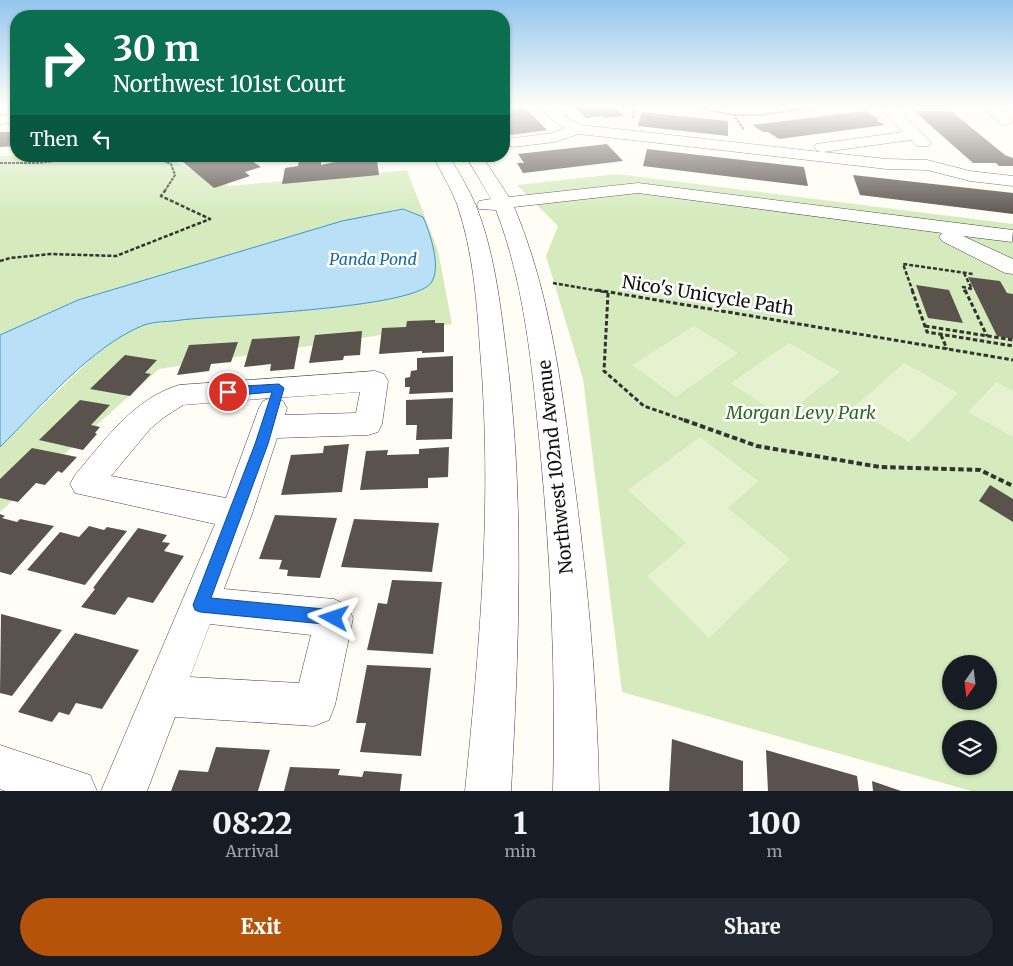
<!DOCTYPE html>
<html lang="en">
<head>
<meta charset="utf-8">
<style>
  body { margin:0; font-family:Merriweather,serif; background:#242831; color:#f1f3f6; height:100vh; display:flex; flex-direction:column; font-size:19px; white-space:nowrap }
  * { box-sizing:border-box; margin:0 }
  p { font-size:16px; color:#9ea1a6 }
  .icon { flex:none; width:28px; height:28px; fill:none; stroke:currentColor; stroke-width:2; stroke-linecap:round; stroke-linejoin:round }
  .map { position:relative; height:791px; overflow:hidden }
  .drawer { display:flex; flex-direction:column; background:#171b24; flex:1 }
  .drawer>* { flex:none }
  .hud { position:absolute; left:10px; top:10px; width:500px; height:152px; border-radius:20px; box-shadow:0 1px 4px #0004; background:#0b6e4f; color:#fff; overflow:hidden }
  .needle { width:32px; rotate:194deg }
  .controls { position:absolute; left:942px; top:655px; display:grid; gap:10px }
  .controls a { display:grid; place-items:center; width:55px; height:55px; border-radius:50%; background:#171b24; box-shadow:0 1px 4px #0004; font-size:25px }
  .pin { position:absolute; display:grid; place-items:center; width:42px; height:42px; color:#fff; margin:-21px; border:2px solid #fff; border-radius:50%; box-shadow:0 1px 5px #0007 }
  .me { position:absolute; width:55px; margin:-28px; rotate:275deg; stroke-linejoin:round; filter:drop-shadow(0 0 4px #0008) }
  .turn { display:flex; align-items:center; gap:18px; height:105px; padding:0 20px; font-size:22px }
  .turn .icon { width:65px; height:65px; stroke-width:2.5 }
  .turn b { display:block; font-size:35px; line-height:42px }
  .then { display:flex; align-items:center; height:48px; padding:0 20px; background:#0003; gap:10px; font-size:19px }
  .eta { display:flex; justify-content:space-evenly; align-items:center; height:85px; text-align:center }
  .eta b { font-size:30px; font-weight:800; line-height:35px }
  .button { display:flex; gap:10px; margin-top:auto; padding:10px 20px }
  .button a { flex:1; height:58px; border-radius:30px; background:#b45309; color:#fff; font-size:20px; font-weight:800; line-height:58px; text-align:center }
  .button a+a { background:#242831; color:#f1f3f6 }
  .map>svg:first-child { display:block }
</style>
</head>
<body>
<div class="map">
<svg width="1013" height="791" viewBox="0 0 1013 791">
  <rect width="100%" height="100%" fill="#fffdf5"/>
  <g fill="#d5ebbd" fill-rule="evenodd">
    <polygon points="16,155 162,156 229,186 407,170 438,251 452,324 159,369 0,512 0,447 99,351 119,337 146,324 210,317 326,308 342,221 78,300 0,335 0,156"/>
    <path d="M 617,174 L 1013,224 L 1013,791 L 971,791 L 622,692 L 583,379 L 546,256 L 558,226 L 517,185 ZM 951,664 L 989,664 L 989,701 L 951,701 ZM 951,729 L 989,729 L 989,766 L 951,766 Z"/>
  </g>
  <g fill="#e6f2cf">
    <polygon points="694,326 738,353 676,397 632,365"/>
    <polygon points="789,343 840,372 782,417 731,383"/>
    <polygon points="904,363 958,393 909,442 853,408"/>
    <polygon points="996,382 1013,391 1013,437 968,412"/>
    <polygon points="700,437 758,481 728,508 790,559 709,638 647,576 686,543 628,490"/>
  </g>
  <path fill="#b9e0f7" stroke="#3f96cf" d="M 403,209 L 423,217 C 430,233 442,267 431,283 C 411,309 222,315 181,320 C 170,322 155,321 144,325 C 91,346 41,407 0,447 L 0,335 L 78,300 L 342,221 Z"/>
  <g fill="#5a524d">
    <polygon points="504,107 524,107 547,130 511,135 504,127"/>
    <polygon points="574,107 614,107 624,116 604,118 602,116 586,118"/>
    <polygon points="865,111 880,119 876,120 885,125 779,139 768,132 763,132 752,125"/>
    <polygon points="914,111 951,111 1005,155 1013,158 1013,166 999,166 996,163 973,163"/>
    <polygon points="641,112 728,121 728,136 638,126"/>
    <polygon points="16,128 16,146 0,147 0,132 12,132"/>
    <polygon points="607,144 623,161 523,173 517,163 524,163 518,154"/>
    <polygon points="647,149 804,167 808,186 643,166"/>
    <polygon points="176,156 231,156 239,162 249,159 261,167 245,172 250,176 214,188"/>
    <polygon points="344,156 366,156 366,161 377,160 379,175 282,184 285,168 298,166 299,159 321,157 321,165 344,160"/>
    <polygon points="853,175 1013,193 1013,214 860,195"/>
    <polygon points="968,277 1000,281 1007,293 1013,294 1013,339 997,336"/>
    <polygon points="916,285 949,290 963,323 928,318"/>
    <polygon points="435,320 435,323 444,323 444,352 422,353 422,351 379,354 382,328 406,327 407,321"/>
    <polygon points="362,331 360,355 344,356 343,360 309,363 315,335"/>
    <polygon points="300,336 294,369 270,371 271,364 244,367 252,339"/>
    <polygon points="238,342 231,362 211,364 209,371 177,375 189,345"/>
    <polygon points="125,355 157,360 145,373 151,374 130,396 90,389"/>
    <polygon points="453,356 453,392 409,394 410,387 405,387 405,378 410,377 411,371 417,370 417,358"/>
    <polygon points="453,398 452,439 416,440 417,425 406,425 406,400"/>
    <polygon points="80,400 110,405 91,425 100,427 95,433 97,434 83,450 39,440"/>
    <polygon points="349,444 342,492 281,495 291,455 323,453 324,446"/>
    <polygon points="449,447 448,477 428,478 428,488 360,490 366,451 388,450 387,455 419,454 419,449"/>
    <polygon points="32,448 77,457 62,473 58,471 45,485 36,483 18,502 0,498 0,479"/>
    <polygon points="990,485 1013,499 1013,522 979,501"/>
    <polygon points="0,514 5,516 2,518 17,522 20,519 54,526 11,575 0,572"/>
    <polygon points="275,515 337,518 320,578 287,576 288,570 279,569 282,560 259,559"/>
    <polygon points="354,519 439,523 432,572 341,567"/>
    <polygon points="89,526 104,530 107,527 127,531 85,585 27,570 60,532 79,537"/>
    <polygon points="138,528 167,535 162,542 170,543 164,551 184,556 153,603 128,597 115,615 81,607 95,589 93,588"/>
    <polygon points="392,580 442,582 433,654 367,650 378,603 387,604"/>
    <polygon points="1,614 62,630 12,696 0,693"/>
    <polygon points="75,633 139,650 102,709 76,703 69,715 59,712 52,722 18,712"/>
    <polygon points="367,665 431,668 421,756 360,752 366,723 356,723"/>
    <polygon points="672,739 743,761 743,791 669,791"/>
    <polygon points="216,747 270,750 258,791 171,791 179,770 208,772"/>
    <polygon points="766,750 857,776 859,791 768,791"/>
    <polygon points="290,767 340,769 338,775 362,777 364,771 402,774 400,791 284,791"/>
    <polygon points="872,781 901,791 873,791"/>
  </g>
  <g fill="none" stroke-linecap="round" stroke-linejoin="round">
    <g stroke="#444" stroke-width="1">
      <g id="minor">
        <polygon points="540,107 555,107 567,118 581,125 821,152 816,150 814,147 816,144 903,132 879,107 894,107 929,140 931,143 929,146 917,146 911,140 823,152 887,159 927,160 970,171 1013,176 1013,186 970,181 927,170 887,169 579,134 555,142 513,147 507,145 505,142 507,139 553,133 565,128 557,124"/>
        <polygon points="983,107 998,107 1013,122 1006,125 1001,124"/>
        <polygon points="16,115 16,123 0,124 0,116"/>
        <path d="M 433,156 L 449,156 C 459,173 469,189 476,206 C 494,251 500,302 506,350 C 525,497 519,644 511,791 L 465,791 C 480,644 493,497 480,349 C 477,302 473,252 458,207 C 452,189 441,173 433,156 Z"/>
        <path d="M 466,156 L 482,156 L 509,197 L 638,183 L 1013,230 L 1012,242 L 963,236 L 1013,259 L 1013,274 L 1005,273 L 942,241 L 939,237 L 942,233 L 638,193 L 514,207 C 547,285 559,368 570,451 C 586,564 597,677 599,791 L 553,791 C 556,676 551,562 540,447 C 532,367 525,285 496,210 L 479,209 L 477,205 L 479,201 L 491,199 Z"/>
        <path d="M 375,371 L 384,374 L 388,381 L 382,424 L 378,432 L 368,435 L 277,438 L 252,514 L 224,589 L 334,599 L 347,605 L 353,618 L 335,705 L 329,720 L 314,726 L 175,717 L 147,791 L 101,791 L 215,524 L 75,493 L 70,484 L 75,475 C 105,440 133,399 179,385 ZM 360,392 L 356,413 L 285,415 L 287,408 L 283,401 L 275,398 ZM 271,398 L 263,401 L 259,408 L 226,498 L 111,476 L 150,429 L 163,418 L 183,405 ZM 210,624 L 311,635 L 299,683 L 190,677 Z"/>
        <polygon points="0,745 90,775 97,791 5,791 0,789"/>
      </g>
    </g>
    <g stroke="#333" stroke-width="2" stroke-dasharray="3 1" stroke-linecap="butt">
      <polyline points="693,107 734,115 744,130"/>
      <polyline points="734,115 762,115 818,107"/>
      <polyline points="633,118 634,107"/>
      <polyline points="152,156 171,164 175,175 166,189"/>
      <polyline points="0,163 38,163 97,156"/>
    </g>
    <g stroke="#333" stroke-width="2.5" stroke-dasharray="4 2" stroke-linecap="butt">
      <polyline points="0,261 10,258 51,254 116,256 210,219 161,196 167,188"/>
      <polyline points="964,273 972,289 963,287 965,292"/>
      <polyline points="553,283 605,292"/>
      <polyline points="913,292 903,264 973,274"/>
    </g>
    <g stroke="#333" stroke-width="3" stroke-dasharray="4.5 2.5" stroke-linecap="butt">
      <polyline points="597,290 1013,360"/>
      <polyline points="912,290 927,332 1013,346"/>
      <polyline points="965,290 987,336"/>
      <polyline points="608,293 604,371 644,406 687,421"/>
      <polyline points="925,326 1013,340"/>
      <polyline points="941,335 947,349"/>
    </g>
    <polyline stroke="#333" stroke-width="4" stroke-dasharray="5.5 3" stroke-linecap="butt" points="684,420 757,446 880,467 980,470 1013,486"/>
    <use href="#minor" fill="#fff" fill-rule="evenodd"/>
  </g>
  <linearGradient id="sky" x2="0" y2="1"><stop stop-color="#95c6ee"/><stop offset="0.49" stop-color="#fffefa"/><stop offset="1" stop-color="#fffefa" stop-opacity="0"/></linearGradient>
  <rect width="1013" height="218" fill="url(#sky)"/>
  <polygon fill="#1a73e8" stroke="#114b97" points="279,384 284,388 268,444 211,598 334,610 340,612 342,618 340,623 334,625 200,612 195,610 193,605 255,444 272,392 228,396 222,392 228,387"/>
  <g text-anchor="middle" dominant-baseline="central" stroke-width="5" stroke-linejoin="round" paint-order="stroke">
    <g font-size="16" font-style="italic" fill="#1768a6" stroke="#fff">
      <text x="373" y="259">Panda Pond</text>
    </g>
    <g font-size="18" fill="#111" stroke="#fff">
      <text transform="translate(708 295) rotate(9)">Nico's Unicycle Path</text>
      <text transform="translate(555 467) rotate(-96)">Northwest 102nd Avenue</text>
    </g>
    <g font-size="18" font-style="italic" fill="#2f6b1f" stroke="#fff">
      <text x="801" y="412">Morgan Levy Park</text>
    </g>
  </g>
</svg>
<div class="controls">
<a><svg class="needle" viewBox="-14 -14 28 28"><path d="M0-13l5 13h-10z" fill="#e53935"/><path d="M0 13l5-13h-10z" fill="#9ea1a6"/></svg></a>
<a><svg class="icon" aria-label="layers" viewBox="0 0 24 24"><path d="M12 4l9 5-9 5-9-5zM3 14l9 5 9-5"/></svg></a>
</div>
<div class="pin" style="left:228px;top:392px;background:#d93025"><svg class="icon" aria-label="arrive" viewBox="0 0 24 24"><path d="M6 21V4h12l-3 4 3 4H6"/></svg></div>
<svg class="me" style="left:334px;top:618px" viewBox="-20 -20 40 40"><path d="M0-17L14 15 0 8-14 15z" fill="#1a73e8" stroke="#fff" stroke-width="4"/></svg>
<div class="hud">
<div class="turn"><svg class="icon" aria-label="right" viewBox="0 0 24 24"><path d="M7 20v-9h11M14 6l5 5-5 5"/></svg><div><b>30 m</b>Northwest 101st Court</div></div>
<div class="then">Then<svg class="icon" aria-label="left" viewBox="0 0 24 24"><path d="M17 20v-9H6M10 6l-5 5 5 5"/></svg></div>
</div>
</div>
<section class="drawer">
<div class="eta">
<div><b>08:22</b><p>Arrival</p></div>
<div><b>1</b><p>min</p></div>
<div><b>100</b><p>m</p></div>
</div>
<div class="button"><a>Exit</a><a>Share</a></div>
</section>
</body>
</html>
